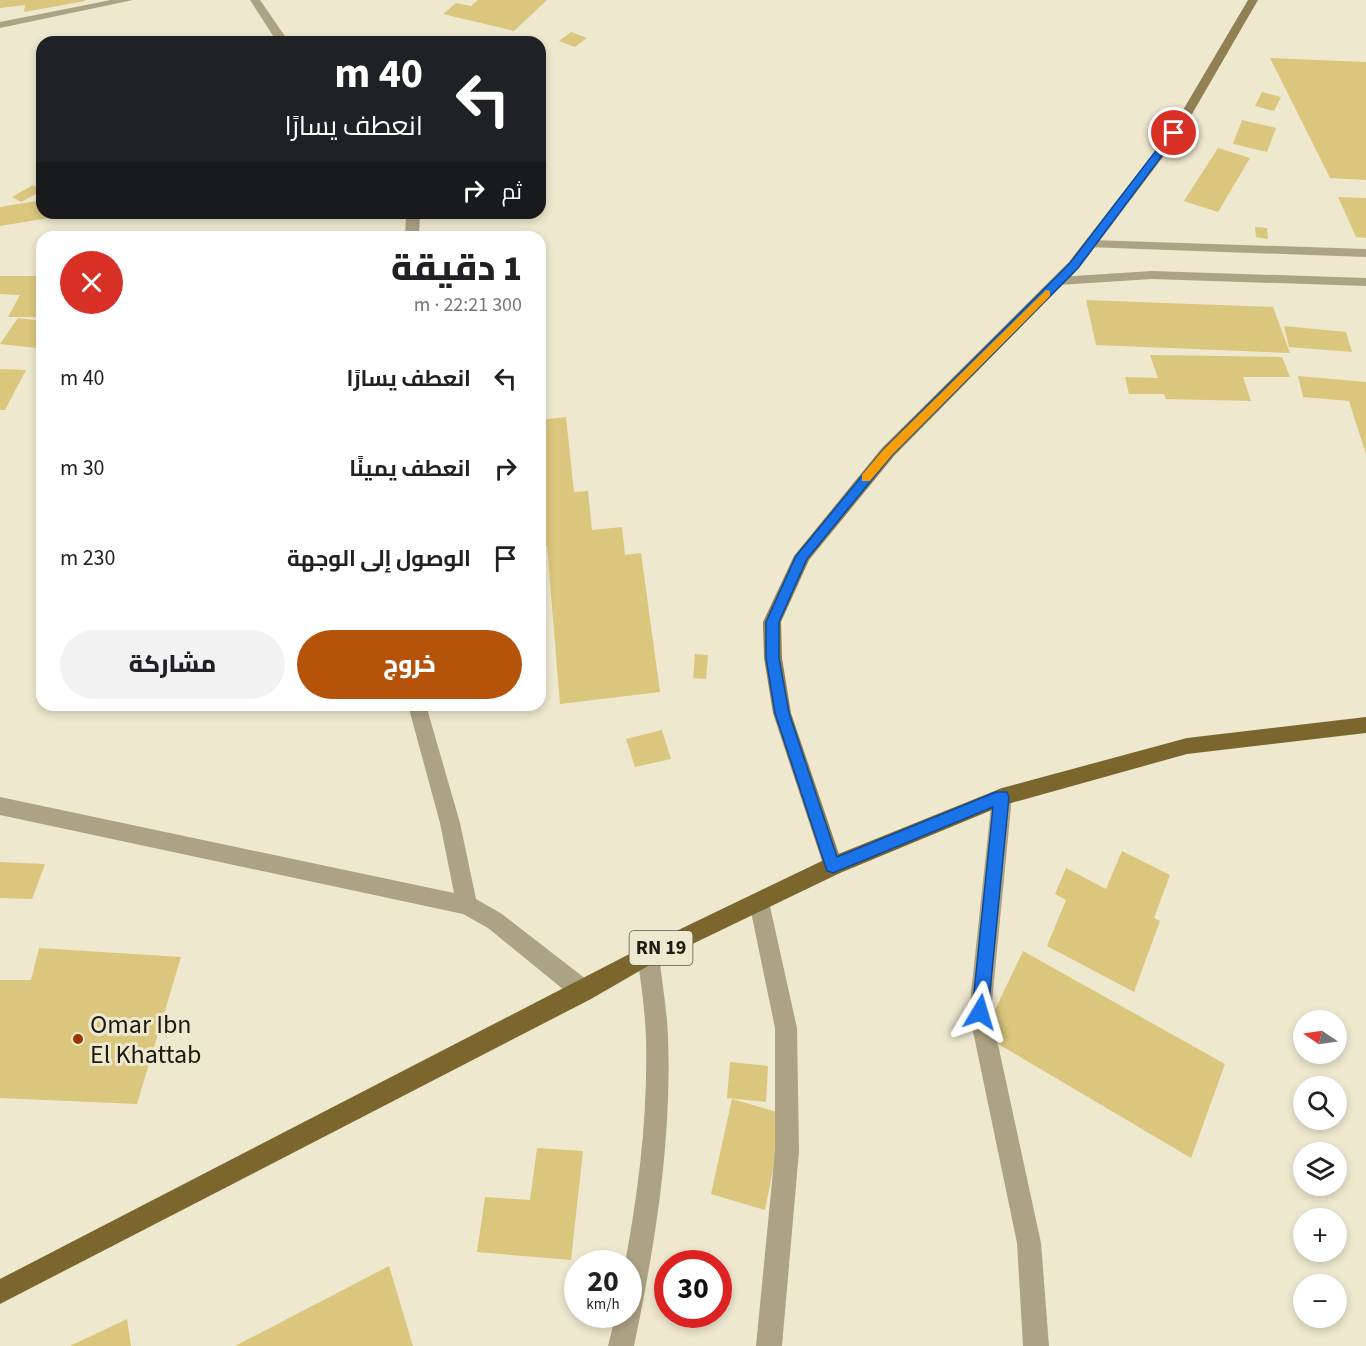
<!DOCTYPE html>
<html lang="ar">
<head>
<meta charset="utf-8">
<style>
  body { margin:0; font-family:"Source Sans 3",Cairo,sans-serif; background:#f2f2f2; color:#202124; direction:rtl; height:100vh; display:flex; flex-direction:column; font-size:22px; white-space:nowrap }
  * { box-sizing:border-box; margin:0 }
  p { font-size:20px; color:#757577 }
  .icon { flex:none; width:33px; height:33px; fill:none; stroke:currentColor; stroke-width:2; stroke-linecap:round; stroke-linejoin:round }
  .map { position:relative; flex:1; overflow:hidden; direction:ltr }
  .details { position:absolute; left:36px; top:231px; width:510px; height:480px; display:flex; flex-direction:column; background:#fff; border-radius:18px; box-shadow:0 3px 9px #0003; direction:rtl }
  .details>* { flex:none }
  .top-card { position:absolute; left:36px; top:36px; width:510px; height:183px; border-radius:18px; box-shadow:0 3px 9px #0003; direction:rtl; background:#202124; color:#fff; overflow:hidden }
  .needle { width:39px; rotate:283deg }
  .controls { position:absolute; left:1293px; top:1010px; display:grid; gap:12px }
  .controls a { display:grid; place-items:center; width:54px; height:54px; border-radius:50%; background:#fff; box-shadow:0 3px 9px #0003; font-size:30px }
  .speed { position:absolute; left:564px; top:1250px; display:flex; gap:12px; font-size:30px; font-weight:700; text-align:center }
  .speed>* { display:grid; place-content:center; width:78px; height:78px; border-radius:50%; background:#fff; box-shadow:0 3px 9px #0003; line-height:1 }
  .speed small { font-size:15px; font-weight:400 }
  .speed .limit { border:9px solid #d22; background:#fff; color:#111 }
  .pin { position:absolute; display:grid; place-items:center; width:51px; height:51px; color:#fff; margin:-26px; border:3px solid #fff; border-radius:50%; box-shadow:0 2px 6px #0007 }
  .me { position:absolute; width:66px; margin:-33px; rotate:7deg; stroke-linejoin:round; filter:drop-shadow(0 0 4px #0008) }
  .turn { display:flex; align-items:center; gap:21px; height:126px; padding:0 24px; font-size:27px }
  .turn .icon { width:78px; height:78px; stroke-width:2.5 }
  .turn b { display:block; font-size:42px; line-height:51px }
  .then { display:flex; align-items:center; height:57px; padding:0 24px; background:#0003; gap:12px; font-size:22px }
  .round { display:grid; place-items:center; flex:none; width:63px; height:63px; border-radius:32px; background:#f2f2f2 }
  .summary { display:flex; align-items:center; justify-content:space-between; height:102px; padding:0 24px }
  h1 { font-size:36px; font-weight:800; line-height:45px }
  .primary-button { display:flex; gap:12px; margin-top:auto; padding:12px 24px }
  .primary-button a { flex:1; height:69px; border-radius:36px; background:#b45309; color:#fff; font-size:24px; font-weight:800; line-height:69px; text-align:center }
  .primary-button a+a { background:#f2f2f2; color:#202124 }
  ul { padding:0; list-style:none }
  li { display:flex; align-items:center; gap:18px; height:90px; padding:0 24px }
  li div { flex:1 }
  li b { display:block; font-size:22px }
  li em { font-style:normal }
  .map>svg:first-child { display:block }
</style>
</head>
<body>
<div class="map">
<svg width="1366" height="1346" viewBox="0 0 1366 1346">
  <rect width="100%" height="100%" fill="#eee8cf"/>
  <g fill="#dac67d">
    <polygon points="0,0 85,0 85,1 24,12 25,5 0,8"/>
    <polygon points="478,0 547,0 514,31 443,14 456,3 471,6"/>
    <polygon points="571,32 587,38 575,47 559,41"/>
    <polygon points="1270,58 1366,62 1366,180 1330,178"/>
    <polygon points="1262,92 1281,97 1274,111 1255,106"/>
    <polygon points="1242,120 1276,128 1267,152 1233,144"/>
    <polygon points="1218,148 1250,158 1218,212 1184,201"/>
    <polygon points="33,185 42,191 21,202 12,197"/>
    <polygon points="1338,197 1366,198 1366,238 1356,237"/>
    <polygon points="42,200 42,213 55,213 55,217 0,226 0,207"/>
    <polygon points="1255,227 1267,228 1268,239 1256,237"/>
    <polygon points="0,276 42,276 42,317 8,317 20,295 0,294"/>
    <polygon points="1086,300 1273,307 1290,353 1096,345"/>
    <polygon points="18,318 42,321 42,341 37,348 0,344"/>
    <polygon points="1284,326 1346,332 1352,352 1289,347"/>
    <polygon points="1150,355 1282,357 1290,377 1243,377 1251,401 1166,399 1164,394 1129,394 1125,377 1158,378"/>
    <polygon points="0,369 26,370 5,410 0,410"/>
    <polygon points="1298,376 1366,382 1366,454 1349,401 1303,397"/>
    <polygon points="566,417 574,492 588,491 592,530 622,527 625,555 641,553 660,692 560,704 547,546 540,547 540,420"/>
    <polygon points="695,654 708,655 706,679 693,678"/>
    <polygon points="662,730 671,759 635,767 626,739"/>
    <polygon points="1122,851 1170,875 1154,918 1160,921 1134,992 1047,946 1066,900 1055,894 1066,868 1106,889"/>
    <polygon points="0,862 45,864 32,899 0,898"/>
    <polygon points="39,948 181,957 137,1104 0,1098 0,980 31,980"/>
    <polygon points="1023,951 1225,1064 1191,1158 983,1035"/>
    <polygon points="730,1062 768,1066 766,1102 727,1098"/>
    <polygon points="732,1099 784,1114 765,1210 711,1194"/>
    <polygon points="537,1148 583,1151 571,1260 477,1252 485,1197 530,1200"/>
    <polygon points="389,1266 413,1346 235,1346"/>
    <polygon points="127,1319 131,1346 70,1346"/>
  </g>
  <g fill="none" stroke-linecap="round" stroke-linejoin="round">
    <g fill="#aca284" fill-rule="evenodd">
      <polygon points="1091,240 1366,249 1366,257 1086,247 1084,244"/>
      <polygon points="1152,271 1366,278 1366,286 1152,279 1058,285 1051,281 1058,277"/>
    </g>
    <g fill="#aca284" fill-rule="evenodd">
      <polygon points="111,0 133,0 0,28 0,22"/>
      <polygon points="250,0 260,0 289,42 277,42"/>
      <polygon points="406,213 420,213 419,237 405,237"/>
      <polygon points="408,705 426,705 460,823 476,899 502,914 591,983 594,991 591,999 583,1002 575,999 488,928 463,914 0,815 0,797 454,893 440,823"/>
      <polygon points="1002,788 1009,791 1012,797 991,1012 1041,1243 1049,1346 1023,1346 1017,1243 969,1012 992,797 995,791"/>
      <polygon points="759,892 766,895 769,902 797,1028 799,1151 782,1346 756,1346 775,1151 775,1028 749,902 752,895"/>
      <path d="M 648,945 L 655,948 L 659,955 C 662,982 667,1010 668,1037 C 672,1141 655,1245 634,1346 L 608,1346 L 616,1314 L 628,1314 L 628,1263 L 625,1263 C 639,1189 648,1113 646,1038 C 645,1010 641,983 637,955 L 641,948 Z"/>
    </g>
    <polygon fill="#908053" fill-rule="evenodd" points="1248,0 1258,0 1181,133 1079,268 894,456 809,560 781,622 782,658 791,713 843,866 840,873 833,875 826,873 773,713 764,658 763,622 794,556 882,448 1069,262 1170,132"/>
    <polygon fill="#7b672d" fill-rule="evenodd" points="1366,717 1366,733 1187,754 1004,805 840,873 655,962 591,999 0,1304 0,1279 641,948 826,859 1002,788 1187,738"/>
  </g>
  <polygon fill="#1a73e8" stroke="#114b97" stroke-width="1.5" points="1171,131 1179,133 1078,268 892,455 807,559 779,622 779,658 789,713 837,857 996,792 1007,792 1009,797 988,1012 986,1018 980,1020 974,1018 972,1012 993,807 833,873 827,871 775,713 766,658 766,622 796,556 884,449 1070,263"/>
  <polygon fill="#f59e0b" points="1046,290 1050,291 1050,296 892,455 870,481 862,481 862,475 884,449"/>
  <circle fill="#9a3600" stroke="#eee8cf" stroke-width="2" cx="78" cy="1039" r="6"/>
  <g text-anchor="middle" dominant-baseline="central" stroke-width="6" stroke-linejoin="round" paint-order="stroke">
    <rect fill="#eee8cf" stroke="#5c584b" stroke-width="1.5" x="629.5" y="931" width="63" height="34" rx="4.5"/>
    <g font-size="20" font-weight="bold" fill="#1d1a12">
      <text x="661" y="948">RN 19</text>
    </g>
    <g font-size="26" fill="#1d1a12" stroke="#eee8cf" text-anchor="start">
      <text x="90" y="1024">Omar Ibn<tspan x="90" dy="30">El Khattab</tspan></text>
    </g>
  </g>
</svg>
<div class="controls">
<a><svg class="needle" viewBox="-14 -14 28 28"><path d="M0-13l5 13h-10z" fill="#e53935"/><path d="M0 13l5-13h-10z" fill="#757577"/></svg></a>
<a><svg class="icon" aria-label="search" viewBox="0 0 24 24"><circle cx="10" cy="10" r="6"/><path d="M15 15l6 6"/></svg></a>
<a><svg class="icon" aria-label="layers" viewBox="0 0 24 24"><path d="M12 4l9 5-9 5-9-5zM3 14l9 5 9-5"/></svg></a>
<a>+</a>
<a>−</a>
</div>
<div class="speed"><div>20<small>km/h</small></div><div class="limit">30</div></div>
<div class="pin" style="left:1174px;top:133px;background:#d93025"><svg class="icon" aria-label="arrive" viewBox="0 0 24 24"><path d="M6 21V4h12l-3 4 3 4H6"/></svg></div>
<svg class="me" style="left:980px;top:1012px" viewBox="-20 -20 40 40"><path d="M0-17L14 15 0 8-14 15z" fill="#1a73e8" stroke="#fff" stroke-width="4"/></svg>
<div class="top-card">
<div class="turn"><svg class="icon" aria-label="left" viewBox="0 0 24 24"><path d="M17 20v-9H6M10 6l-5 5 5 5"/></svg><div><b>40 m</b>انعطف يسارًا</div></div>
<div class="then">ثم<svg class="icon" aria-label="right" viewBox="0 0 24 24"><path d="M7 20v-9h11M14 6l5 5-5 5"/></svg></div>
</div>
<section class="details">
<div class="summary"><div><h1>1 دقيقة</h1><p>300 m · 22:21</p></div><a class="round" style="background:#d93025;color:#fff"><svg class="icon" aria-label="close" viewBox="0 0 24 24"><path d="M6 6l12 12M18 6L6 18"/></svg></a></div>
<ul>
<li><svg class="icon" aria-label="left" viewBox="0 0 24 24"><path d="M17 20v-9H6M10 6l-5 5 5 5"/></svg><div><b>انعطف يسارًا</b></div><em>40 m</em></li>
<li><svg class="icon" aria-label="right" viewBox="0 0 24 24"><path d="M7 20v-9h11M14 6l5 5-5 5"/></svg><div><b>انعطف يمينًا</b></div><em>30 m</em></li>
<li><svg class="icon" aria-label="arrive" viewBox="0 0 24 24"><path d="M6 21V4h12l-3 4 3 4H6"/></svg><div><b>الوصول إلى الوجهة</b></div><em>230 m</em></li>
</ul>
<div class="primary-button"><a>خروج</a><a>مشاركة</a></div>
</section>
</div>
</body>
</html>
